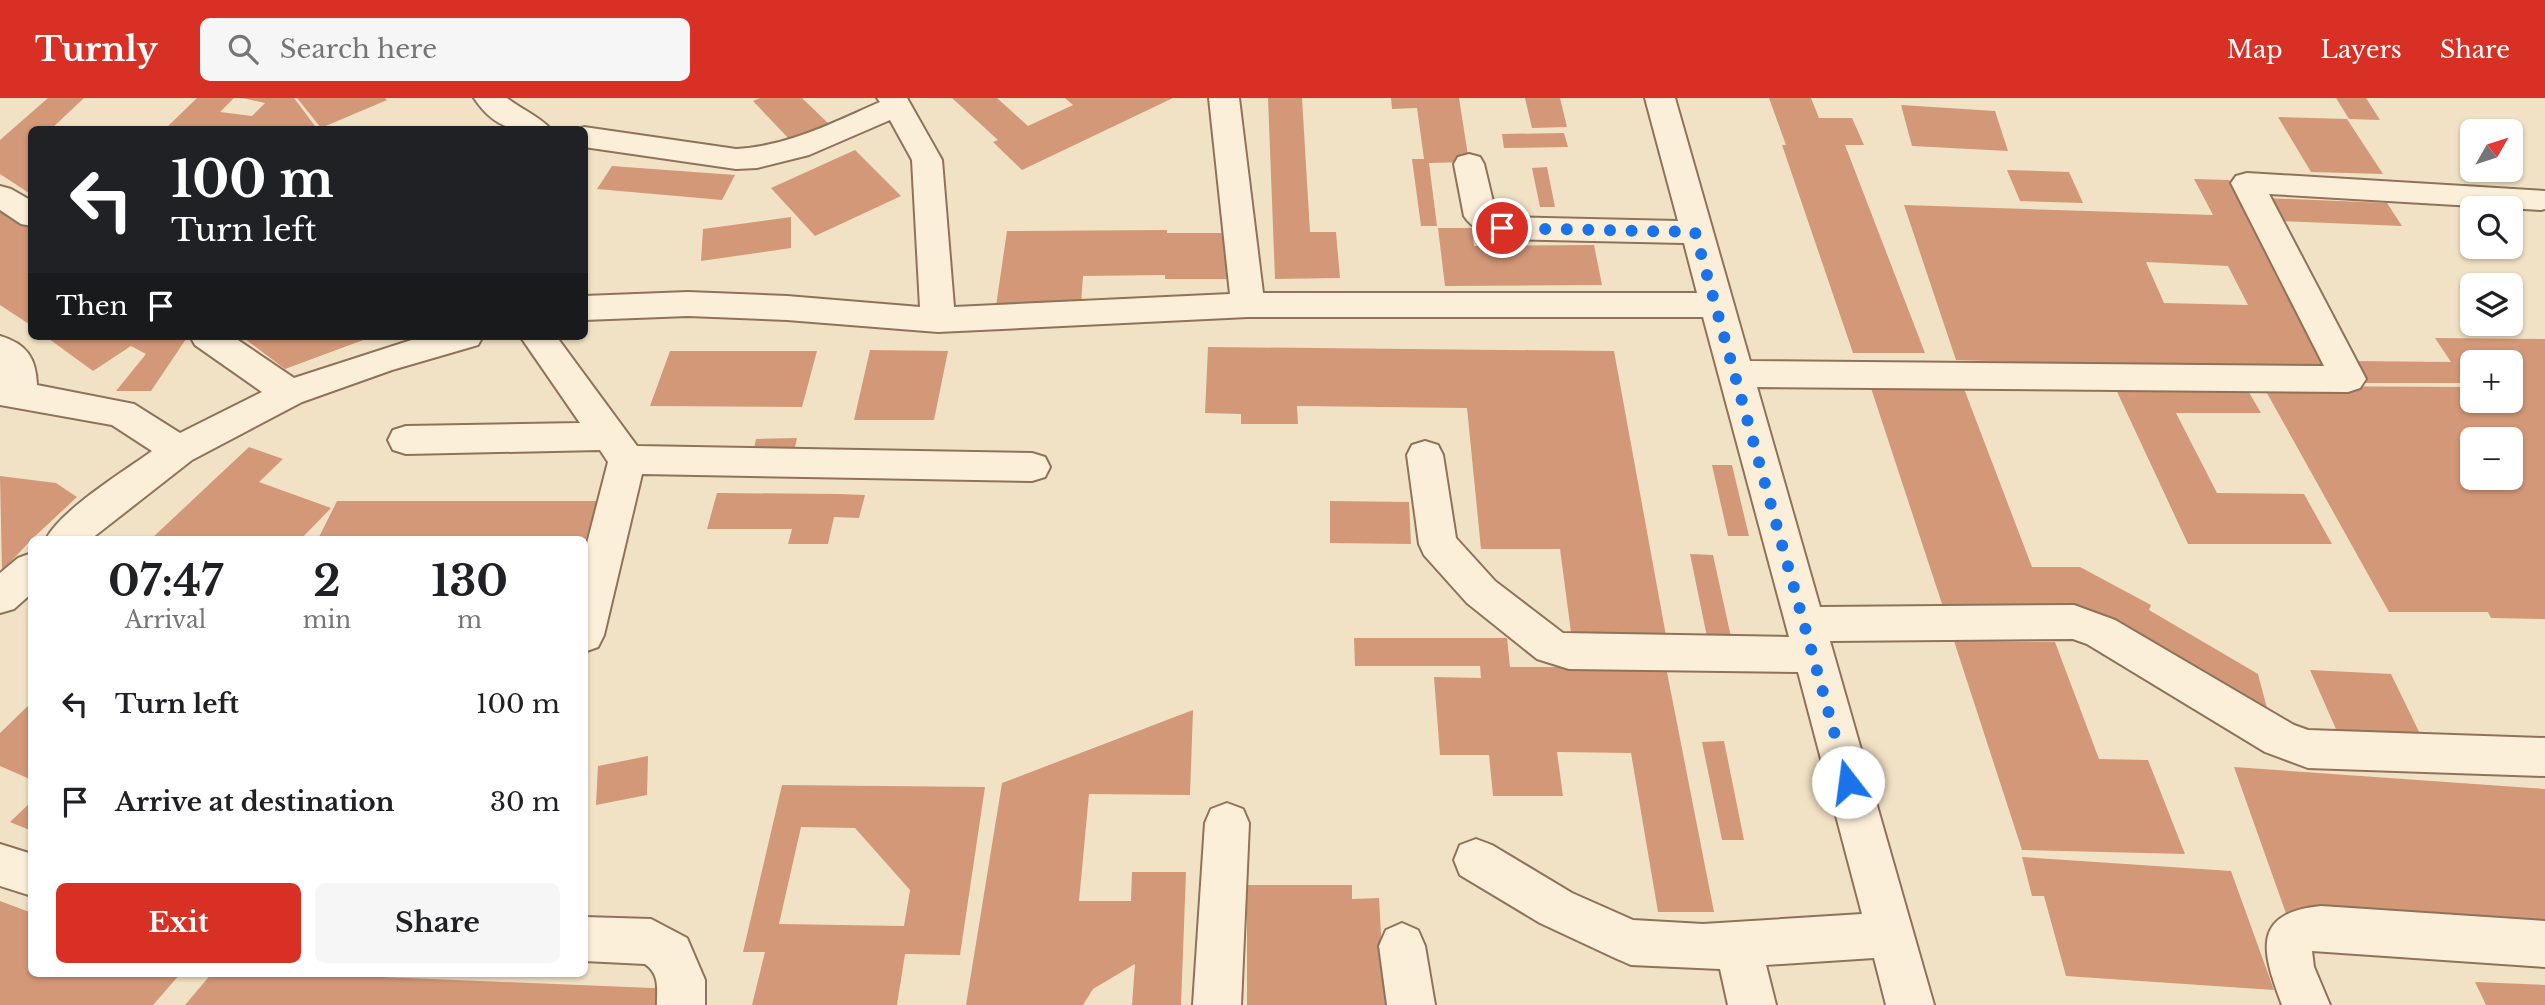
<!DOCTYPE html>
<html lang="en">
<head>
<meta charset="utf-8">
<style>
  body { margin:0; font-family:"Libre Baskerville",serif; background:#f6f6f6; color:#202124; height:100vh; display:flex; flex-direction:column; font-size:26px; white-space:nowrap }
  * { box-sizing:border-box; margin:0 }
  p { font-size:23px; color:#757577 }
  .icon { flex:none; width:38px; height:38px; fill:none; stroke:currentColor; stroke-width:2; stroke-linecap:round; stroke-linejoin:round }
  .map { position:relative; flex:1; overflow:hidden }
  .side { position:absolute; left:28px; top:438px; width:560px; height:441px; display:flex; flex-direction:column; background:#fff; border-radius:10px; box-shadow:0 2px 5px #0004 }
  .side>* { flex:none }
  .hud { position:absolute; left:28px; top:28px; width:560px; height:214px; border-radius:10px; box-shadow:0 2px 5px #0004; background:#202124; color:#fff; overflow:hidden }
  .needle { width:46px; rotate:51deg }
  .fabs { position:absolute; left:2460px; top:21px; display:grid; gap:14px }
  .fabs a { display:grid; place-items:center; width:63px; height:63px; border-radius:10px; background:#fff; box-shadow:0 2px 5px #0004; font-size:35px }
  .pin { position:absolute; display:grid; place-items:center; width:60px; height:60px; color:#fff; margin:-30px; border:4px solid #fff; border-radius:50%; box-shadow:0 2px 7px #0007 }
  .me { position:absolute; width:77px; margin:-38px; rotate:345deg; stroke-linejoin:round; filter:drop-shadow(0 0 5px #0008) }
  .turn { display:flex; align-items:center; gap:24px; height:147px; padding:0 28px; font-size:32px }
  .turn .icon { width:91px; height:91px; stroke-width:2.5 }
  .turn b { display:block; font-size:49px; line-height:60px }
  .then { display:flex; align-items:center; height:66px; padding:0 28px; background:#0003; gap:14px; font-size:26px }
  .eta { display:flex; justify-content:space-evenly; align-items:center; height:119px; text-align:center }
  .eta b { font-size:42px; font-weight:700; line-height:49px }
  .cta { display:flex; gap:14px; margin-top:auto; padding:14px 28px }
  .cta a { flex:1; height:80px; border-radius:10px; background:#d93025; color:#fff; font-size:28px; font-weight:700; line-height:80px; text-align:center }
  .cta a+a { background:#f6f6f6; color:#202124 }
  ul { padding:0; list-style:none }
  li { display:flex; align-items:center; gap:21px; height:98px; padding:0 28px }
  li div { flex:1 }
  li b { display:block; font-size:26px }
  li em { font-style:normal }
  header { display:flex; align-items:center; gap:42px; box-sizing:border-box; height:98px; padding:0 35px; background:#d93025; color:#fff }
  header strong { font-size:33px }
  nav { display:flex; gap:38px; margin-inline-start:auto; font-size:24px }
  .search { width:490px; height:63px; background:#f6f6f6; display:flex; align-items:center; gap:18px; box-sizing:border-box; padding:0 24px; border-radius:10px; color:#757577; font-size:26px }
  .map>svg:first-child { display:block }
</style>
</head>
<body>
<header>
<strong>Turnly</strong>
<div class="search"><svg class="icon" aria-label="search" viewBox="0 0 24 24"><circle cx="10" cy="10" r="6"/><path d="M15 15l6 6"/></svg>Search here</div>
<nav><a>Map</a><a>Layers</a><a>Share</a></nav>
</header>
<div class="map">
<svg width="2545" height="907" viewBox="0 0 2545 907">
  <rect width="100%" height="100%" fill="#f2e2c5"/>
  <g fill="#d39878" fill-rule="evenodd">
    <polygon points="48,0 84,0 50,32 32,32 32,97 0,76 0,42"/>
    <polygon points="197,0 234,0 220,14 252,18 265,5 242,0 294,0 318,32 164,32"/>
    <polygon points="297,0 385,0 387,2 321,30"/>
    <polygon points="760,0 802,0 828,25 790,42 753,3"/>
    <polygon points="952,0 997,0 1028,28 1073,7 1065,0 1173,0 1022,72 993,44 998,42"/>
    <polygon points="1268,0 1302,0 1310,134 1336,134 1340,180 1275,181"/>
    <polygon points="1391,0 1459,0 1469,64 1429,65 1437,128 1421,128 1412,61 1424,61 1417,10 1392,11"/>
    <polygon points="1525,0 1560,0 1567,29 1532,30"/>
    <polygon points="1769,0 1811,0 1819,20 1852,20 1864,47 1845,47 1925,255 1853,255 1782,47 1786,47"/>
    <polygon points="2336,0 2366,0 2380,22 2349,21"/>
    <polygon points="1901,7 1995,13 2008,53 1912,48"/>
    <polygon points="2278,19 2347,21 2383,76 2311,74"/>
    <polygon points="1564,35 1568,49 1504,50 1502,36"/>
    <polygon points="855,52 901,98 815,138 771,90"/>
    <polygon points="612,68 735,77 722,102 597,91"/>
    <polygon points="1547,69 1555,109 1540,109 1532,70"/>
    <polygon points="2007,72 2069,74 2083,105 2020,103"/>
    <path d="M 2194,81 L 2229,82 L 2335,274 L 1956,262 L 1904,107 L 2213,117 ZM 2146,164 L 2228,168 L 2248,207 L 2164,205 Z"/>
    <polygon points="2267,100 2387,105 2402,128 2279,123"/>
    <polygon points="0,111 32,131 32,228 0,207"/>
    <polygon points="791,119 791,150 701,163 703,131"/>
    <polygon points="1438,130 1472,130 1474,148 1594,147 1602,187 1445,188"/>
    <polygon points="1167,132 1167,135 1231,135 1231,181 1165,181 1165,177 1083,178 1081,207 996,208 1007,133"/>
    <polygon points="45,238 188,238 151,293 116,293 146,256 131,248 93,273"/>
    <polygon points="241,238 374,238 285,271"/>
    <path d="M 2435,240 L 2545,241 L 2545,521 L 2491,520 L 2488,514 L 2389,514 L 2263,288 L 2473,289 L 2473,303 L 2511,303 L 2511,264 L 2473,264 L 2473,285 L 2365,285 L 2352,263 L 2451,264 ZM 2473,341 L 2511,341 L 2511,380 L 2473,380 Z"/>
    <polygon points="1208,249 1614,253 1667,543 1572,542 1560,451 1481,451 1467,310 1297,308 1298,326 1241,326 1241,316 1205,315"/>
    <polygon points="870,252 948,253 934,322 854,322"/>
    <polygon points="670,253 817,253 802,309 650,308"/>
    <polygon points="2112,283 2243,284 2261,315 2176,315 2217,395 2304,396 2332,446 2188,446"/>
    <polygon points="1870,287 1963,288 2032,469 2080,469 2151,507 2149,512 2258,576 2268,614 2135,534 1944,512"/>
    <polygon points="797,340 793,359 752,360 756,341"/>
    <polygon points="249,349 283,361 259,384 331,410 301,441 151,441"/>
    <polygon points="1712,367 1732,367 1749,438 1728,438"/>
    <polygon points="0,378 56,385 77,399 32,441 2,473"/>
    <polygon points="717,395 839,396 865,397 859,420 834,419 828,446 788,446 792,431 707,431"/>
    <polygon points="337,403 599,403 586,441 318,441"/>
    <polygon points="1330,403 1409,404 1411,446 1330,445"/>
    <polygon points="1690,456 1713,457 1731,539 1707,539"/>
    <polygon points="1354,540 1507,540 1510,569 1666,569 1714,814 1658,814 1631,655 1557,654 1563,698 1493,698 1489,657 1440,657 1434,579 1481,580 1480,568 1355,568"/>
    <polygon points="1954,543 2055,544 2099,661 2148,662 2185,756 2022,752"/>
    <polygon points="2310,572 2391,576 2423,642 2339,638"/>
    <polygon points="32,604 32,682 0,668 0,635"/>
    <polygon points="1193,612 1190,697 1089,696 1079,803 1131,803 1132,774 1186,774 1181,907 1132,907 1135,866 1093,891 1083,907 966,907 1002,685"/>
    <polygon points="1724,643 1744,742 1722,742 1702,644"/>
    <polygon points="648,658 647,697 596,707 598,668"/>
    <polygon points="2234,669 2545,691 2545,840 2288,821"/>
    <path d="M 782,687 L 985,689 L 960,857 L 905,856 L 897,907 L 752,907 L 765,854 L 743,854 ZM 801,729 L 855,730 L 910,792 L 904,828 L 779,826 Z"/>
    <polygon points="32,703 32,733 10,724"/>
    <polygon points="2022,759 2231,773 2274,892 2066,878 2044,798 2032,798"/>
    <polygon points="1247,787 1352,787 1352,801 1379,800 1385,907 1247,907"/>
    <polygon points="0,803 32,815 32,875 181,875 153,907 0,907"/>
    <polygon points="212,875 286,875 676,891 672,907 185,907"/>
    <polygon points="2475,884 2545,887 2545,907 2486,907"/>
  </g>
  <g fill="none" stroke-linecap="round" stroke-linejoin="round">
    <g stroke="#8f7259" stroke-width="4">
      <g id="minor">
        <path d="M 474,0 L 507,0 C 519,10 544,21 551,32 C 515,32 496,33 474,0 Z"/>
        <path d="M 877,0 L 907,0 L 942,62 L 954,209 L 1230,196 L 1209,0 L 1239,0 L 1263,195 L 1697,195 L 1684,145 L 1502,141 C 1488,137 1472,131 1464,118 L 1454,66 L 1458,59 L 1469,56 L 1480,59 L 1484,66 L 1495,112 L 1508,119 L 1678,123 L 1645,0 L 1675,0 L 1750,263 L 2324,268 L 2231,85 L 2236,78 L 2247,75 L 2545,93 L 2545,111 L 2541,112 L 2269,96 L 2366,281 L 2360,290 L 2348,294 L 1757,289 L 1820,509 L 2074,507 L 2115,522 L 2294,627 L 2308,632 L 2545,640 L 2545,678 L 2308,670 L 2265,654 L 2087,546 L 2073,541 L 1830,543 L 1934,907 L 1886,907 L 1874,860 L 1766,867 L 1776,907 L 1728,907 L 1720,871 L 1631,867 L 1615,860 L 1540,825 L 1460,777 L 1454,762 L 1460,747 L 1476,741 L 1492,747 L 1572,795 L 1633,822 L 1703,826 L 1862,816 L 1798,574 L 1569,571 L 1537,561 L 1467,505 L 1424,457 L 1419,446 L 1407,357 L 1412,347 L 1425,343 L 1438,347 L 1443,357 L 1456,440 L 1495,483 L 1563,535 L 1789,539 L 1703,219 L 1248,219 L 938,234 L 787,222 L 688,218 L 584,222 L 584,198 L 688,194 L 787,198 L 920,209 L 912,62 L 890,22 L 809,57 L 757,70 L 736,71 L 584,49 L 584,32 L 576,32 L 584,29 L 736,51 C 789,48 832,25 880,4 Z"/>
        <polygon points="0,88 11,91 32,103 32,128 21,126 0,112"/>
        <path d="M 0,238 C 27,246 36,260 37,287 L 134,306 L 180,335 L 262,294 L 195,247 L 190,238 L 232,238 L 294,280 L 424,238 L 483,238 L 478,247 L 392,272 L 302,304 L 192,362 L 91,441 L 46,441 C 62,411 123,374 152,353 L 112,327 L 0,307 Z"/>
        <polygon points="520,238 556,238 637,348 1032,355 1045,359 1050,369 1045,379 1032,383 642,376 604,537 598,549 584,554 584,457 608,364 600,352 406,356 393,352 388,342 393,332 406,328 580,325"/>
        <polygon points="32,455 32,495 14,511 0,515 0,475 18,460"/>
        <polygon points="1227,705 1243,711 1249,725 1241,907 1193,907 1205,725 1211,711"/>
        <polygon points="0,746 32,756 32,798 0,788"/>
        <path d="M 2321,808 L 2545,823 L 2545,869 L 2312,853 L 2314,869 L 2330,907 L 2282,907 C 2263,856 2249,815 2321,808 Z"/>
        <path d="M 584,819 L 651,821 L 687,840 L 705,882 L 705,907 L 657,907 C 657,891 660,876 645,866 L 584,863 Z"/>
        <polygon points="1402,825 1418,832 1425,848 1435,907 1387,907 1379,848 1386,832"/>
      </g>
    </g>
    <use href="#minor" fill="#fcefd9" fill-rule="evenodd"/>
  </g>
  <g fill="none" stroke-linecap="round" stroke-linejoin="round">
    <polyline stroke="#1a73e8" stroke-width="12" stroke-dasharray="0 21.6" points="1502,130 1695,134 1848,684"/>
  </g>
</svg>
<div class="fabs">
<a><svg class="needle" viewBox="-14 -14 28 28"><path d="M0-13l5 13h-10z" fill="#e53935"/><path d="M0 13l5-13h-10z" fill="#757577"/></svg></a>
<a><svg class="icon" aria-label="search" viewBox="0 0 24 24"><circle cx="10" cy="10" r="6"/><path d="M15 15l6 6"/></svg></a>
<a><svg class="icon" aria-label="layers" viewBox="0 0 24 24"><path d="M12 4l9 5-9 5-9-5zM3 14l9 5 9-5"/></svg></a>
<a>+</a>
<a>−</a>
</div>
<div class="pin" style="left:1502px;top:130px;background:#d93025"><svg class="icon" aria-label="arrive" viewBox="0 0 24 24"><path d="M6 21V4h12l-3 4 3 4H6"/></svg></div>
<svg class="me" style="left:1848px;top:684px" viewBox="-20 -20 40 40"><circle r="19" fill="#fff"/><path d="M0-13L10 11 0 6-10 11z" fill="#1a73e8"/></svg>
<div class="hud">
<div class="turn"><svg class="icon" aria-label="left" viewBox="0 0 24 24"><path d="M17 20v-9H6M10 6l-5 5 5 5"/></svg><div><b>100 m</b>Turn left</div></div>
<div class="then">Then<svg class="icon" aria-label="arrive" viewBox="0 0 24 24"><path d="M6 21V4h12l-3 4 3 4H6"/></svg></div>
</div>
<section class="side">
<div class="eta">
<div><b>07:47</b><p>Arrival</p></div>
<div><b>2</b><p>min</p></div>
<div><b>130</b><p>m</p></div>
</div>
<ul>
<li><svg class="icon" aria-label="left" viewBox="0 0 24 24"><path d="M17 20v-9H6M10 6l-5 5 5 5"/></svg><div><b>Turn left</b></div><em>100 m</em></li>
<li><svg class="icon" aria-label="arrive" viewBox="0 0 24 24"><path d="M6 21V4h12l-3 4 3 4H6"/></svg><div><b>Arrive at destination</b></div><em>30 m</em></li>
</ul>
<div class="cta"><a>Exit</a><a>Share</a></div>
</section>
</div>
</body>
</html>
